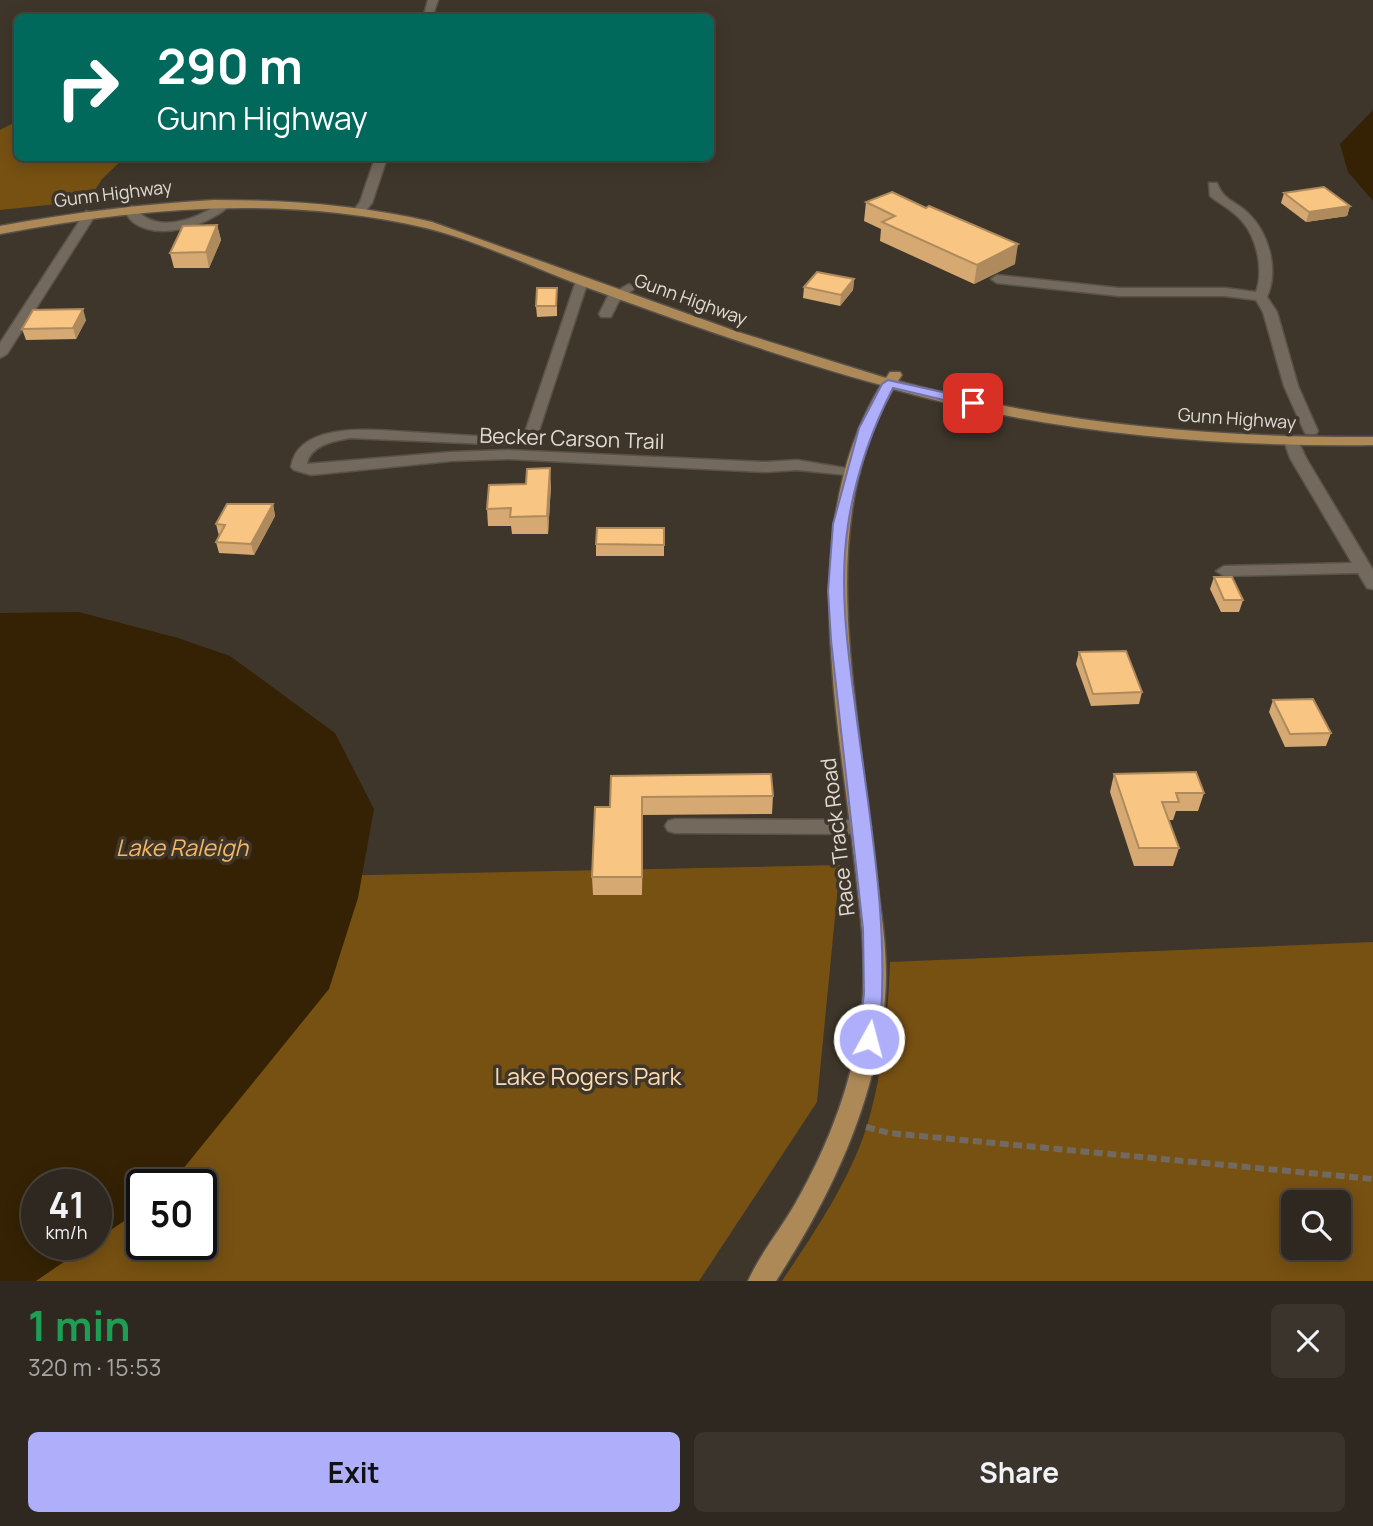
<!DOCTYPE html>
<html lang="en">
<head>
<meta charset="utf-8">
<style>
  body { margin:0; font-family:Manrope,sans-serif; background:#3b342d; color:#f1f3f6; height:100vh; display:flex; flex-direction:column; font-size:26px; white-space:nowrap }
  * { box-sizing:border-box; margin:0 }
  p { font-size:23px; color:#a7a6a5 }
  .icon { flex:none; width:38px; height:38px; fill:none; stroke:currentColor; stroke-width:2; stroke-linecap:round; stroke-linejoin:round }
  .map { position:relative; height:1281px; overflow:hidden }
  .panel { display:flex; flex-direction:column; background:#2f2820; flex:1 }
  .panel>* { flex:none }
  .top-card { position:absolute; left:14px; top:14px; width:700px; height:147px; border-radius:10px; box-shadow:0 4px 18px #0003,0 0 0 2px #4a443e; background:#00695c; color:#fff; overflow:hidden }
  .fabs { position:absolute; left:1281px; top:1190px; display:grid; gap:14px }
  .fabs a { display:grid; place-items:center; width:70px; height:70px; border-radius:10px; background:#2f2820; box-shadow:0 4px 18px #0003,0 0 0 2px #4a443e; font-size:35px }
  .speed { position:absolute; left:21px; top:1169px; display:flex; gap:14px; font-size:35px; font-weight:700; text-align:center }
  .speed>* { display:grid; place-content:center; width:91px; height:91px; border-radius:50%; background:#2f2820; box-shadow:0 4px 18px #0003,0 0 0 2px #4a443e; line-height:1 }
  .speed small { font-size:18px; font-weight:400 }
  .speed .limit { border:4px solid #111; border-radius:10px; background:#fff; color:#111 }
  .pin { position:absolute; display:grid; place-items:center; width:60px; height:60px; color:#fff; margin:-30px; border-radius:14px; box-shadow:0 4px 10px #0006 }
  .me { position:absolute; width:77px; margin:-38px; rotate:7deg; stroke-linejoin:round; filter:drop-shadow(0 0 5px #0008) }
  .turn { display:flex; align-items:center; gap:24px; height:147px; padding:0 28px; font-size:32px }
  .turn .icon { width:91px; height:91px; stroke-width:2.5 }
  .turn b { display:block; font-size:49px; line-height:60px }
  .round { display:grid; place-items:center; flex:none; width:74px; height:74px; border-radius:10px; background:#3b342d }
  .headline { display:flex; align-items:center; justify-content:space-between; height:119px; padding:0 28px }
  h1 { font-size:42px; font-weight:700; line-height:52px; color:#1e9e55 }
  .action { display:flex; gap:14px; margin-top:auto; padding:14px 28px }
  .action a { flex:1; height:80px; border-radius:10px; background:#aeaefa; color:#111; font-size:28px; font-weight:700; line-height:80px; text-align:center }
  .action a+a { background:#3b342d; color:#f1f3f6 }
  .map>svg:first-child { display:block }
</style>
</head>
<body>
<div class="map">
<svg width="1373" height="1281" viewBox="0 0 1373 1281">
  <rect width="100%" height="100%" fill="#3f362b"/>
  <g fill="#775112" fill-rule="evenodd">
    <polygon points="17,121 18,158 124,158 102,179 92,195 67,203 0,210 0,130"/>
    <path d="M 840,865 L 817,1102 L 699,1281 L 0,1281 L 0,883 ZM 37,1185 L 96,1185 L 96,1244 L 37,1244 ZM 142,1185 L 201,1185 L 201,1244 L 142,1244 Z"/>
    <path d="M 1373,942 L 1373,1281 L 782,1281 C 814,1233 849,1182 867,1126 C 883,1072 888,1018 890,962 ZM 1293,1202 L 1339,1202 L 1339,1248 L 1293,1248 Z"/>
  </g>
  <g fill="#352205">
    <polygon points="1373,110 1373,201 1348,172 1340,144"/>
    <polygon points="79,612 178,638 230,656 335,733 374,809 358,898 329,989 170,1185 142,1185 142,1209 96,1240 96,1185 37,1185 37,1244 90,1244 36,1281 0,1281 0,613"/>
  </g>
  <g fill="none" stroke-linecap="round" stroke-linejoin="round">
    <g stroke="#595249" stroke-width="3">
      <g id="minor">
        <polygon points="428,0 438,0 432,18 423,18"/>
        <polygon points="375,158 387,158 372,203 363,214 355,214 353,211 360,202"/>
        <path d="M 1209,183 L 1217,183 C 1224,201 1234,200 1248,213 C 1269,233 1279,270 1267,297 L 1277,312 L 1298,386 L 1318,431 L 1316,434 L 1306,434 L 1304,431 L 1284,386 L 1263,312 L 1256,300 L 1225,296 L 1119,296 L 997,283 L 991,279 L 997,275 L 1119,288 L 1225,288 L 1256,292 C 1264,270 1257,237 1241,220 C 1232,210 1220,204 1210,196 Z"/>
        <path d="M 221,202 L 231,204 C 211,225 159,242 133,222 C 129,219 126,213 123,209 L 133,206 C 155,236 196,220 221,202 Z"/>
        <polygon points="86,211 96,214 7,354 0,358 0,343"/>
        <path d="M 582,277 L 588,281 L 534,446 L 350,438 C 334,441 310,445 307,464 L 451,452 L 508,450 L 766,462 L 797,460 L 857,470 L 860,473 L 857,476 L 797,470 L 766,472 L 508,459 L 451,461 L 311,475 L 294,470 L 291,467 C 299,416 390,432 426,433 C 458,435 491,437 523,438 L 576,281 Z"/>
        <polygon points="629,284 635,288 619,301 611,317 601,317 599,314 608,296"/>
        <polygon points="1291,437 1298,441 1306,458 1373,570 1373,589 1367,588 1358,573 1224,576 1216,571 1224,566 1352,563 1290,458 1284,441"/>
        <polygon points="675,819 861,820 868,822 871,827 868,832 861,834 675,833 668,831 665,826 668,821"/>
      </g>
    </g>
    <g stroke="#595249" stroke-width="3">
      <path id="major" d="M 214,200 C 288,200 360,205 432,222 L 738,332 L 886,378 L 890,372 L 900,372 L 902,375 L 898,381 C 1052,424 1214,438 1373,437 L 1373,445 C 1212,447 1049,433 893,389 C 834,490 844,608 857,719 C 863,766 868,814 874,861 C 880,906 889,952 885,998 C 876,1102 832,1194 776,1281 L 748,1281 C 760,1254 780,1230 795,1204 C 832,1139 858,1069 863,995 C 866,948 859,903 854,857 C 837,708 797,521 881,385 C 779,357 679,321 580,285 C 529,266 478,241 426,228 C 284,195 141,207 0,234 L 0,226 C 71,213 142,204 214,200 Z"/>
    </g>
    <polyline stroke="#726a60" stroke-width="6" stroke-dasharray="9 4.5" stroke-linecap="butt" points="866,1127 889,1133 1373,1179"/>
    <use href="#minor" fill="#73695d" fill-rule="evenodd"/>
    <use href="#major" fill="#ad8958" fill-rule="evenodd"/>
  </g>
  <g fill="#d5a971">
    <polygon points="1284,193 1350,206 1347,216 1306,222 1281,203"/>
    <polygon points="866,202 1015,264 974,284 880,241 881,229 864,221"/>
    <polygon points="217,225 221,240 209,268 174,268 170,253"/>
    <polygon points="854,279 853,290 840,306 803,298 804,287"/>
    <polygon points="557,298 557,316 537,317 536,306"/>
    <polygon points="86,320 76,339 26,340 22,329"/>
    <polygon points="526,484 551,485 548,534 512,534 511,526 488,526 487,509"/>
    <polygon points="273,504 275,516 254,555 219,553 216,542 219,536 216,524"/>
    <polygon points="664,528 664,556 596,556 596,544"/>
    <polygon points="1214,577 1243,600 1239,612 1221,612 1210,589"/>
    <polygon points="1079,652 1142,692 1139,704 1091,706 1076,664"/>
    <polygon points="1273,700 1331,733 1326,746 1285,747 1269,712"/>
    <polygon points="1114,774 1204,793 1198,811 1176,811 1173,820 1169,820 1179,848 1173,866 1134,866 1110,792"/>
    <polygon points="611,776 773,796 772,814 643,815 642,895 593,895 592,877 610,807"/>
  </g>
  <g fill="#ae8a5c">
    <polygon points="1350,206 1347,216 1306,222 1309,212"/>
    <polygon points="217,225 221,240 209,268 206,252"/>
    <polygon points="1018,244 1015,264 974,284 977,265"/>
    <polygon points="854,279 853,290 840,306 841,295"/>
    <polygon points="83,309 86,320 76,339 73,328"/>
    <polygon points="550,468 551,485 548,534 547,516"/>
    <polygon points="273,504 275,516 254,555 251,544"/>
  </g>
  <g fill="#f8c583" stroke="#ae8a5c" stroke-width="2">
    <polygon points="1324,187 1350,206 1309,212 1284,193"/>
    <polygon points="892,192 926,208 929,206 1018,244 977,265 882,222 895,216 866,202"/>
    <polygon points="217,225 206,252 170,253 183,226"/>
    <polygon points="817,272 854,279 841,295 804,287"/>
    <polygon points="537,288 557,288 556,306 536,306"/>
    <polygon points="83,309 73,328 22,329 33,310"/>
    <polygon points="550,468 547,516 510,517 511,508 487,509 489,485 526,484 527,469"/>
    <polygon points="227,504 273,504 251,544 216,542 225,525 216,524"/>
    <polygon points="597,528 664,528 664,545 596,544"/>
    <polygon points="1214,577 1232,577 1243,600 1224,600"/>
    <polygon points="1126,651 1142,692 1093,694 1079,652"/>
    <polygon points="1313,699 1331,733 1290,734 1273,700"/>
    <polygon points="1196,772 1204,793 1176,793 1179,802 1162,802 1179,848 1139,848 1114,774"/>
    <polygon points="771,774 773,796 642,797 642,877 592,877 595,807 610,807 611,776"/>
  </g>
  <path fill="#aeaefa" stroke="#7171a2" stroke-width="2" d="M 888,380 L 978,400 L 980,403 L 973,407 L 893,388 C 871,431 855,478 848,525 C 839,584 847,646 855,705 C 869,816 891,928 879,1039 L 876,1046 L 869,1048 L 861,1046 L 858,1039 L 864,994 L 863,929 L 831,640 L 828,591 L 833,524 L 859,428 L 882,384 Z"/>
  <g text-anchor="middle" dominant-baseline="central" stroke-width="7" stroke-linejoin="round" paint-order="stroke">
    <g font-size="18" fill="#e0dbd4" stroke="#3f362b">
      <text transform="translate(113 193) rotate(-7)">Gunn Highway</text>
      <text transform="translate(691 299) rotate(20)">Gunn Highway</text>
      <text transform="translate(1237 418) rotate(4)">Gunn Highway</text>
    </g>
    <g font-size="21" fill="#e0dbd4" stroke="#3f362b">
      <text transform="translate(572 438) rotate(2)">Becker Carson Trail</text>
      <text transform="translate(837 837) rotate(-97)">Race Track Road</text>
    </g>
    <g font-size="23" font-style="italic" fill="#f5b761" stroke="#3f362b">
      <text x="182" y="847">Lake Raleigh</text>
    </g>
    <g font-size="24" fill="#fbdbb3" stroke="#3f362b">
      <text x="588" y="1075">Lake Rogers Park</text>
    </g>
  </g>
</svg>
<div class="fabs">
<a><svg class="icon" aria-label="search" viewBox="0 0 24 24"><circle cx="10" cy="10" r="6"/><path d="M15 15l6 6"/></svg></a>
</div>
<div class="speed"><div>41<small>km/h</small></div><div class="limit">50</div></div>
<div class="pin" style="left:973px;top:403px;background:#d93025"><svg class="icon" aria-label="arrive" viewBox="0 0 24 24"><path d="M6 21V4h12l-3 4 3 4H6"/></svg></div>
<svg class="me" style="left:869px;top:1039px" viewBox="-20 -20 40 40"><circle r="17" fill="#aeaefa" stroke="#fff" stroke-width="3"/><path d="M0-11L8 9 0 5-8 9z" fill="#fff"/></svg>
<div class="top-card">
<div class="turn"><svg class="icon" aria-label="right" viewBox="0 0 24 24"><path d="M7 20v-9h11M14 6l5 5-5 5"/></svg><div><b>290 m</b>Gunn Highway</div></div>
</div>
</div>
<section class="panel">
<div class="headline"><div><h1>1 min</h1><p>320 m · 15:53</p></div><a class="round"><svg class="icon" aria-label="close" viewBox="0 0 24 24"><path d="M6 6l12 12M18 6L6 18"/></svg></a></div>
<div class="action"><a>Exit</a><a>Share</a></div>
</section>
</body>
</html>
